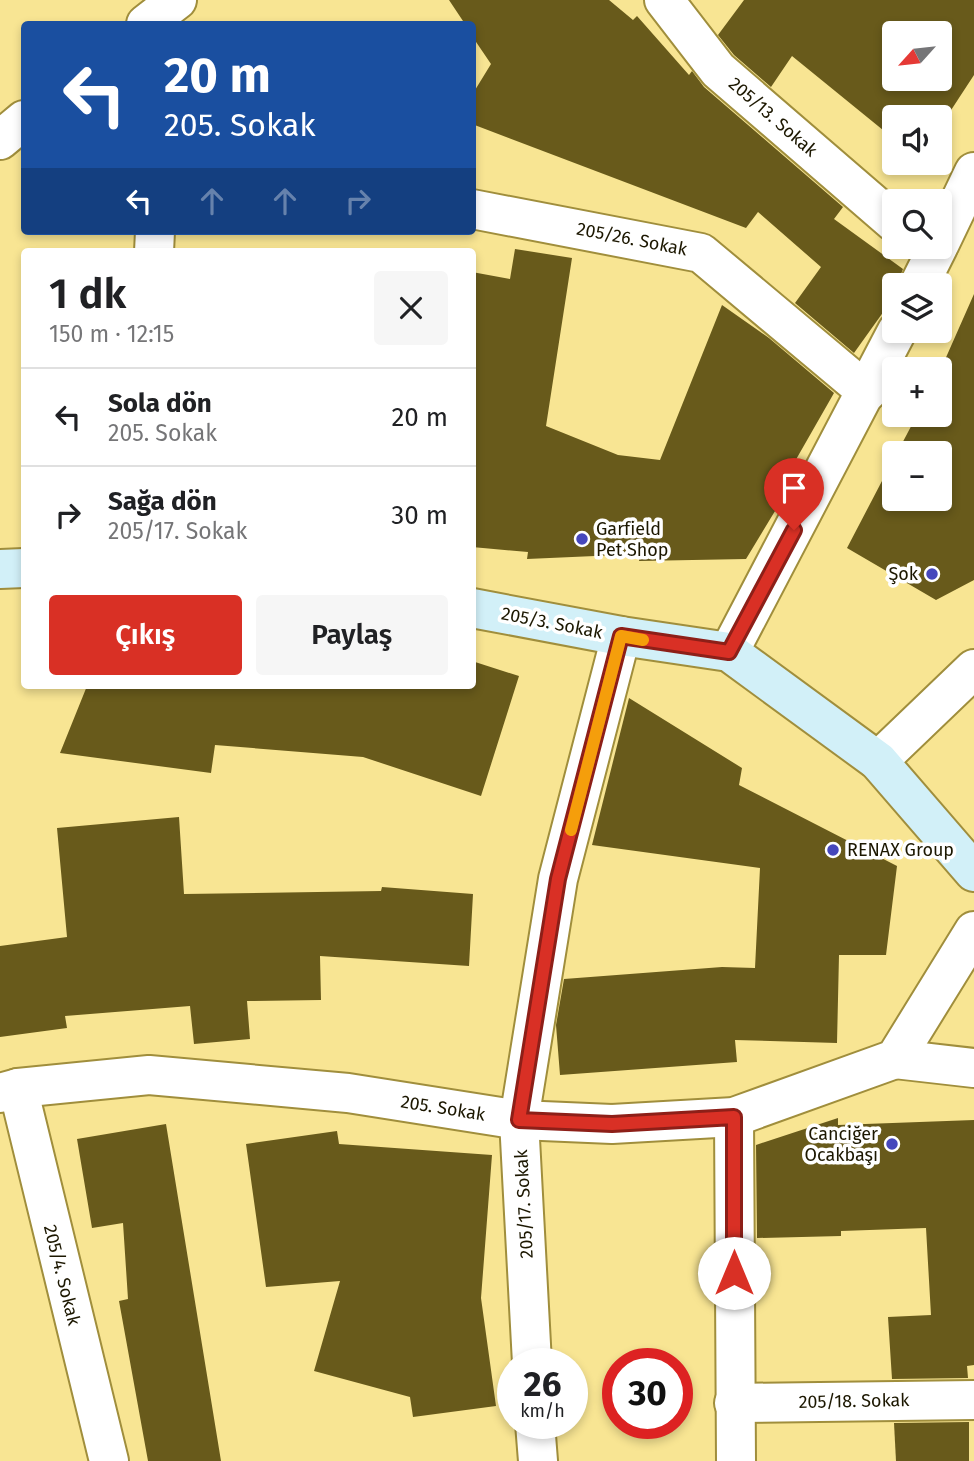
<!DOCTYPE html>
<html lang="tr">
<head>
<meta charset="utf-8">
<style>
  body { margin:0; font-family:"Fira Sans",sans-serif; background:#f6f6f6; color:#202124; height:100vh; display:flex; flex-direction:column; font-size:26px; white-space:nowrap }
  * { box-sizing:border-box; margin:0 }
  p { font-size:23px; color:#757577 }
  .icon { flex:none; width:38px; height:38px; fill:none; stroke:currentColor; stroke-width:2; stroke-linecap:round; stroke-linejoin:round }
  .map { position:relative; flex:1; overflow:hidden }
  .sheet { position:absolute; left:21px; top:248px; width:455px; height:441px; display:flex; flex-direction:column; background:#fff; border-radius:7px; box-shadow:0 4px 10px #0003 }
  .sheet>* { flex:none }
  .top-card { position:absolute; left:21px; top:21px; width:455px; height:214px; border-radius:7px; box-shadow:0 4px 10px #0003; background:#1a4fa0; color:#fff; overflow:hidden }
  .needle { width:46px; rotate:243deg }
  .buttons { position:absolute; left:882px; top:21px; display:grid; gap:14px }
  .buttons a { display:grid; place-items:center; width:70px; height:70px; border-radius:7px; background:#fff; box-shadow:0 4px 10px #0003; font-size:35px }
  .speed { position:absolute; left:497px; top:1348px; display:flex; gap:14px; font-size:35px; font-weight:700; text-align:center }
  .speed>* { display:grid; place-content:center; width:91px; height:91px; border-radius:50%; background:#fff; box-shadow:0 4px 10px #0003; line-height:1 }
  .speed small { font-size:18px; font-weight:400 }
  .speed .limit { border:10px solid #d22; background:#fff; color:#111 }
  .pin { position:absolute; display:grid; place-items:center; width:60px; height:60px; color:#fff; margin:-72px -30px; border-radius:50% 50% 50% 0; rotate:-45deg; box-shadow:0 0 7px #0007 }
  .pin .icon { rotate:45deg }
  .me { position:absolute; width:77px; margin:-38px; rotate:0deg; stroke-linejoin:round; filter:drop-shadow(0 0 5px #0008) }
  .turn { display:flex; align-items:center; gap:24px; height:147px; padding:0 28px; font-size:32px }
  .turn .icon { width:91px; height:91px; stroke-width:2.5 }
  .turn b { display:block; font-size:49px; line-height:60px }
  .lanes { display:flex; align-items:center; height:66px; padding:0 28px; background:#0003; justify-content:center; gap:35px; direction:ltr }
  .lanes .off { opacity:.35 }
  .round { display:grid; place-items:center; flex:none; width:74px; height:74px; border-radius:7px; background:#f6f6f6 }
  .overview { display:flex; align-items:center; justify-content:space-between; height:119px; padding:0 28px }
  h1 { font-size:42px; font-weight:600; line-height:52px }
  .action { display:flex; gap:14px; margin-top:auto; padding:14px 28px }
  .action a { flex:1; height:80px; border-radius:7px; background:#d93025; color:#fff; font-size:28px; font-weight:600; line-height:80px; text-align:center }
  .action a+a { background:#f6f6f6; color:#202124 }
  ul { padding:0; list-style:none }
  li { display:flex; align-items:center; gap:21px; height:98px; padding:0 28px; border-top:2px solid #e0e0e0 }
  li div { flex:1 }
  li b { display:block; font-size:26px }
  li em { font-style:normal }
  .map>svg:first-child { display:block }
</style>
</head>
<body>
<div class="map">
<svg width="974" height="1461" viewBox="0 0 974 1461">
  <rect width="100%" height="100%" fill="#f8e593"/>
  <g fill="#685a1b" fill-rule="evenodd">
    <polygon points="449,0 609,0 633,20 637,16 689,75 692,71 704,87 843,207 834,219 903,269 897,285 894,285 894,297 854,353 795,303 821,267 758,212 746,228 472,124 472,95 491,64 472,36 472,24 465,24"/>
    <path d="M 744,0 L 974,0 L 974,75 L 940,127 L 940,117 L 894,117 L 894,139 L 792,56 L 771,87 L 734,55 L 718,35 ZM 894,33 L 940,33 L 940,79 L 894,79 Z"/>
    <polygon points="515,249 572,258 546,426 618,455 660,460 722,305 769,338 834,393 786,477 795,478 746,559 639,561 640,554 527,559 528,552 472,547 472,272 510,279"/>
    <polygon points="974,294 974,580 936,600 847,548 894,458 894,499 940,499 940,453 897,453 917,415 940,415 940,371"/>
    <polygon points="472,661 519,676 481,796 363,757 215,745 211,773 60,753 87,686 472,686"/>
    <polygon points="629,698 742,768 739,785 897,866 886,955 839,955 837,1043 735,1040 737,1062 560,1075 556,1025 564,979 722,967 755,968 760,868 592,845"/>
    <polygon points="179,817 184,894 381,891 382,887 473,894 469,966 320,956 321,1000 247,1001 250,1039 194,1044 190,1006 65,1016 67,1028 0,1037 0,946 67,937 57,828"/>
    <polygon points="838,1118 838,1125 974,1120 974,1365 967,1366 968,1378 892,1379 888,1317 931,1315 926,1228 841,1231 841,1236 757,1238 756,1145"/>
    <polygon points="166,1124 221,1461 148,1461 119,1301 128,1299 123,1223 92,1228 77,1139"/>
    <polygon points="337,1131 339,1144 492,1155 481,1298 496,1406 413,1417 410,1397 314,1371 340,1281 266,1287 246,1144"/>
    <polygon points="969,1422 969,1461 896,1461 894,1423"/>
  </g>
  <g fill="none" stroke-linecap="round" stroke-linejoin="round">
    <g stroke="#a08e3c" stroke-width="42">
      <g id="street">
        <polyline points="664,0 718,70 894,222"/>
        <polyline points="146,24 177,0"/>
        <polyline points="0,140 24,120"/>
        <polyline points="472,209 701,253 867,392"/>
        <polyline points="940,243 974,172"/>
        <polyline points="154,252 155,231"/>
        <polyline points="919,285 938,247"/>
        <polyline points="729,652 897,331"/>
        <polyline points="878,761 974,669"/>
        <polyline points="895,1059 974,1068"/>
        <polyline points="18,1088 109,1461"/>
        <polyline points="0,1093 18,1088 149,1075 348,1093 519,1120 612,1124 734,1117 895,1059 974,931"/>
        <polyline points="734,1117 736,1461"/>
        <polyline points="532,1363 519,1120 558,879 621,636"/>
        <polyline points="734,1403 974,1400"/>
        <polyline points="535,1423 538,1461"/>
      </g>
    </g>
    <g stroke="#a08e3c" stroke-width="42">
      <g id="secondary">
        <polyline points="0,569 24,568"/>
        <polyline points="472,608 621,636 729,652 878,761 974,872"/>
      </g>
    </g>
    <use href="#street" stroke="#fff" stroke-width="38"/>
    <use href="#secondary" stroke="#d2f0f8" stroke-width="38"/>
  </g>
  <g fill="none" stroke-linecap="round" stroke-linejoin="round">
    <g stroke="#8d1f18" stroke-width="18">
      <polyline id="route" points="734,1273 734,1117 612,1124 519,1120 558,879 621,636 729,652 794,530"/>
    </g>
    <use href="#route" stroke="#d93025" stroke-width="12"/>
    <polyline stroke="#f59e0b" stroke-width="12" points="571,830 621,636 643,640"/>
  </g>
  <g fill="#4647bc" stroke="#fff" stroke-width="2.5">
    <circle cx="582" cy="539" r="7"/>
    <circle cx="932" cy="574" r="7"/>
    <circle cx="833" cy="850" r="7"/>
    <circle cx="892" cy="1144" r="7"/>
  </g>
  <g text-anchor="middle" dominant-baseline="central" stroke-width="7" stroke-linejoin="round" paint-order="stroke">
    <g font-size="18" fill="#1c1700" stroke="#fff">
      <text transform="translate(773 117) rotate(41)">205/13. Sokak</text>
      <text transform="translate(632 239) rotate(11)">205/26. Sokak</text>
      <text transform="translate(552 623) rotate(11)">205/3. Sokak</text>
      <text transform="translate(443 1108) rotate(9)">205. Sokak</text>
      <text transform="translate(524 1204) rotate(-93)">205/17. Sokak</text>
      <text transform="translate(62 1275) rotate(76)">205/4. Sokak</text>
      <text transform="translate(854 1401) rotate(-1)">205/18. Sokak</text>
    </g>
    <g font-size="18" fill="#1c1700" stroke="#fff" text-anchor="start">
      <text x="596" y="529">Garfield<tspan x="596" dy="21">Pet Shop</tspan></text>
      <text x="918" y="574" text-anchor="end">Şok</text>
      <text x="847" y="850">RENAX Group</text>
      <text x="878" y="1134" text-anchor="end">Canciğer<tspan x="878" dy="21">Ocakbaşı</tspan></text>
    </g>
  </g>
</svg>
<div class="buttons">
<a><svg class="needle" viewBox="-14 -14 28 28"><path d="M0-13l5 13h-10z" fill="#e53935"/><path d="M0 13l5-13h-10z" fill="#757577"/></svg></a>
<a><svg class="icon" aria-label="sound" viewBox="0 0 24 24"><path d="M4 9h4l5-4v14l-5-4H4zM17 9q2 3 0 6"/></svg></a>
<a><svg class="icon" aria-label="search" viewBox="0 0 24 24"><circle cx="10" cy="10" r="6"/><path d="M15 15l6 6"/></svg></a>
<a><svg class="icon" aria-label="layers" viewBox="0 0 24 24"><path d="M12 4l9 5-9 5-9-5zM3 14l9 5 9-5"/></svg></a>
<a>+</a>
<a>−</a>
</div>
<div class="speed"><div>26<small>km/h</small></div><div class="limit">30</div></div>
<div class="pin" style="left:794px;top:530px;background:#d93025"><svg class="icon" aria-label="arrive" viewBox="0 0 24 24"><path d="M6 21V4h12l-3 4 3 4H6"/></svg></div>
<svg class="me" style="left:734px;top:1273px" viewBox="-20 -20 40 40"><circle r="19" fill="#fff"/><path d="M0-13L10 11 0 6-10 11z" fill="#d93025"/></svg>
<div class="top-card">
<div class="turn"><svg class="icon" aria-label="left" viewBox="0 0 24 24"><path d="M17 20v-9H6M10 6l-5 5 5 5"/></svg><div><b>20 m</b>205. Sokak</div></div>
<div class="lanes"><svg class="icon" aria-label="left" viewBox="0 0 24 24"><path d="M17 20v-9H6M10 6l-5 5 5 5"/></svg><svg class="icon off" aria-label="ahead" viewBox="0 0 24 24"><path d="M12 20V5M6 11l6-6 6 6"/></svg><svg class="icon off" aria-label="ahead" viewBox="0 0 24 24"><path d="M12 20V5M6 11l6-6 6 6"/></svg><svg class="icon off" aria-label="right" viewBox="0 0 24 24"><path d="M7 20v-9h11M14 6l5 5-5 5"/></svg></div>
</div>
<section class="sheet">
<div class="overview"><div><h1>1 dk</h1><p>150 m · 12:15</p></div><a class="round"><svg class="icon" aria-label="close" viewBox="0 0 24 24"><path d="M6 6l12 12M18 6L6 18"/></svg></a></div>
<ul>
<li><svg class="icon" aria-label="left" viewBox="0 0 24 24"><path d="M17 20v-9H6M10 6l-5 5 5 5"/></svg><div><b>Sola dön</b><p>205. Sokak</p></div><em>20 m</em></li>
<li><svg class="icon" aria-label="right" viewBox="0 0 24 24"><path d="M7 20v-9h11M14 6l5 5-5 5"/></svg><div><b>Sağa dön</b><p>205/17. Sokak</p></div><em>30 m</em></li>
</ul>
<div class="action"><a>Çıkış</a><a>Paylaş</a></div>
</section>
</div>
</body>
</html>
